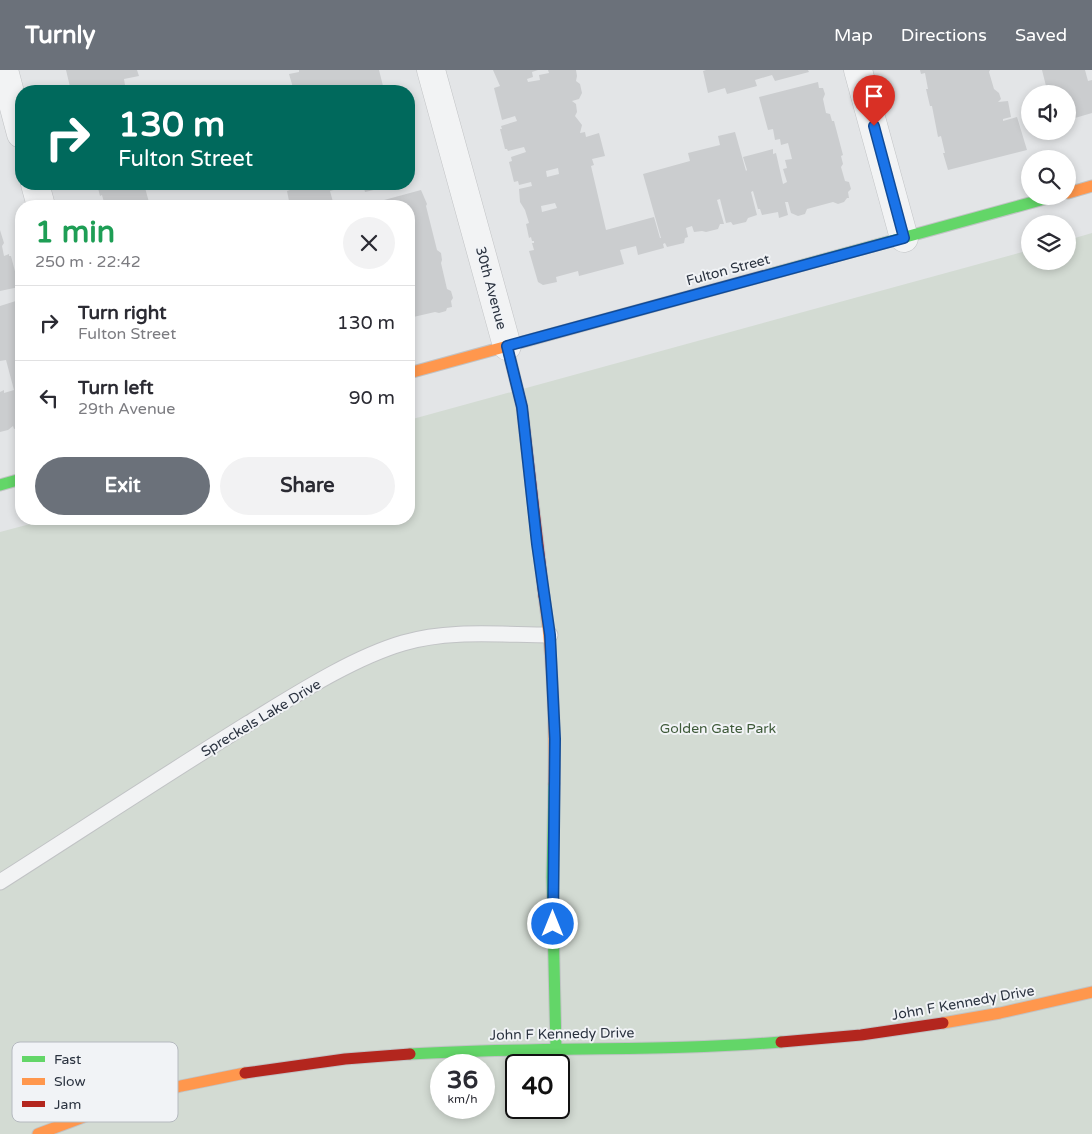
<!DOCTYPE html>
<html lang="en">
<head>
<meta charset="utf-8">
<style>
  body { margin:0; font-family:"Varela Round",sans-serif; background:#f2f2f3; color:#2b2b33; height:100vh; display:flex; flex-direction:column; font-size:19px; white-space:nowrap }
  * { box-sizing:border-box; margin:0 }
  p { font-size:16px; color:#7c7c81 }
  .icon { flex:none; width:28px; height:28px; fill:none; stroke:currentColor; stroke-width:2; stroke-linecap:round; stroke-linejoin:round }
  .map { position:relative; flex:1; overflow:hidden }
  .details { position:absolute; left:15px; top:130px; width:400px; height:325px; display:flex; flex-direction:column; background:#fff; border-radius:20px; box-shadow:0 2px 8px #0003 }
  .details>* { flex:none }
  .hud { position:absolute; left:15px; top:15px; width:400px; height:105px; border-radius:20px; box-shadow:0 2px 8px #0003; background:#00695c; color:#fff; overflow:hidden }
  .buttons { position:absolute; left:1021px; top:15px; display:grid; gap:10px }
  .buttons a { display:grid; place-items:center; width:55px; height:55px; border-radius:50%; background:#fff; box-shadow:0 2px 8px #0003; font-size:25px }
  .speed { position:absolute; left:430px; top:984px; display:flex; gap:10px; font-size:25px; font-weight:700; text-align:center }
  .speed>* { display:grid; place-content:center; width:65px; height:65px; border-radius:50%; background:#fff; box-shadow:0 2px 8px #0003; line-height:1 }
  .speed small { font-size:12px; font-weight:400 }
  .speed .limit { border:2px solid #111; border-radius:8px; background:#fff; color:#111 }
  .pin { position:absolute; display:grid; place-items:center; width:42px; height:42px; color:#fff; margin:-51px -21px; border-radius:50% 50% 50% 0; rotate:-45deg; box-shadow:0 0 5px #0007 }
  .pin .icon { rotate:45deg }
  .me { position:absolute; width:55px; margin:-28px; rotate:0deg; stroke-linejoin:round; filter:drop-shadow(0 0 4px #0008) }
  .turn { display:flex; align-items:center; gap:18px; height:105px; padding:0 20px; font-size:22px }
  .turn .icon { width:65px; height:65px; stroke-width:2.5 }
  .turn b { display:block; font-size:35px; line-height:42px }
  .round { display:grid; place-items:center; flex:none; width:52px; height:52px; border-radius:26px; background:#f2f2f3 }
  .head { display:flex; align-items:center; justify-content:space-between; height:85px; padding:0 20px }
  h1 { font-size:30px; font-weight:700; line-height:38px; color:#1e9e55 }
  .primary-button { display:flex; gap:10px; margin-top:auto; padding:10px 20px }
  .primary-button a { flex:1; height:58px; border-radius:30px; background:#6b717a; color:#fff; font-size:20px; font-weight:700; line-height:58px; text-align:center }
  .primary-button a+a { background:#f2f2f3; color:#2b2b33 }
  ul { padding:0; list-style:none }
  li { display:flex; align-items:center; gap:15px; height:75px; padding:0 20px; border-top:1px solid #e1e1e2 }
  li div { flex:1 }
  li b { display:block; font-size:19px }
  li em { font-style:normal }
  header { display:flex; align-items:center; gap:30px; box-sizing:border-box; height:70px; padding:0 25px; background:#6b717a; color:#fff }
  header strong { font-size:24px }
  nav { display:flex; gap:28px; margin-inline-start:auto; font-size:18px }
  .map>svg:first-child { display:block }
</style>
</head>
<body>
<header>
<strong>Turnly</strong>
<nav><a>Map</a><a>Directions</a><a>Saved</a></nav>
</header>
<div class="map">
<svg width="1092" height="1064" viewBox="0 0 1092 1064">
  <rect width="100%" height="100%" fill="#e3e5e7"/>
  <path fill="#d3dbd3" fill-rule="evenodd" d="M 1092,163 L 1092,1064 L 0,1064 L 0,462 L 49,449 L 409,449 L 409,350 L 1030,180 L 1030,191 L 1068,191 L 1068,170 ZM 441,995 L 484,995 L 484,1038 L 441,1038 ZM 516,995 L 559,995 L 559,1038 L 516,1038 Z"/>
  <g fill="#cbcdcf" fill-rule="evenodd">
    <polygon points="66,0 137,0 139,6 124,9 126,21 71,21"/>
    <polygon points="299,0 379,0 383,16 363,21 294,21 289,4 299,2"/>
    <path d="M 493,0 L 538,0 L 532,2 L 533,7 L 527,9 L 528,12 L 540,10 L 539,5 L 549,3 L 548,0 L 576,0 L 577,6 L 576,11 L 580,14 L 582,23 L 579,29 L 572,31 L 576,34 L 577,42 L 575,46 L 582,55 L 580,63 L 585,62 L 586,67 L 599,63 L 605,86 L 592,89 L 594,95 L 591,96 L 606,160 L 654,147 L 660,168 L 661,168 L 643,104 L 690,91 L 688,83 L 720,75 L 718,66 L 735,62 L 746,101 L 747,100 L 743,87 L 773,79 L 773,84 L 776,83 L 783,114 L 787,112 L 783,99 L 787,98 L 785,90 L 792,89 L 788,73 L 781,75 L 780,69 L 775,70 L 773,59 L 768,60 L 759,27 L 818,12 L 819,18 L 823,18 L 825,24 L 823,29 L 826,43 L 830,44 L 832,51 L 834,51 L 843,85 L 841,86 L 843,94 L 841,97 L 845,111 L 849,112 L 851,119 L 848,122 L 849,128 L 847,128 L 844,132 L 838,134 L 833,132 L 807,139 L 805,144 L 798,146 L 791,143 L 788,132 L 785,132 L 788,145 L 779,148 L 778,142 L 762,145 L 760,139 L 758,139 L 753,121 L 751,122 L 757,145 L 748,148 L 746,152 L 733,155 L 731,152 L 726,153 L 720,129 L 717,130 L 724,154 L 720,154 L 718,159 L 706,162 L 702,161 L 694,162 L 692,156 L 686,158 L 688,167 L 685,168 L 684,173 L 667,177 L 665,173 L 663,174 L 664,178 L 638,185 L 636,176 L 620,180 L 624,194 L 579,206 L 578,201 L 556,207 L 557,212 L 543,215 L 538,212 L 529,181 L 534,180 L 532,173 L 534,173 L 534,171 L 532,171 L 531,167 L 529,168 L 526,154 L 529,153 L 525,140 L 520,132 L 519,119 L 532,116 L 531,112 L 519,115 L 518,111 L 514,112 L 509,92 L 512,91 L 511,87 L 526,82 L 524,77 L 508,81 L 507,79 L 505,79 L 500,59 L 502,59 L 501,56 L 517,51 L 515,46 L 502,50 L 494,18 L 500,16 ZM 558,98 L 559,104 L 547,107 L 546,101 ZM 555,133 L 557,138 L 542,142 L 541,136 Z"/>
    <polygon points="706,0 808,0 809,2 775,11 772,5 755,10 757,16 727,24 725,18 708,23 703,1"/>
    <polygon points="920,0 990,0 989,2 994,19 999,23 1001,29 998,32 1008,31 1011,47 1003,49 1003,51 1017,47 1027,80 948,100 943,83 945,83 941,66 938,67 932,36 930,36 926,19 928,19 925,3 921,4"/>
    <polygon points="1042,0 1085,0 1088,11 1092,10 1092,43 1068,50 1068,24 1048,24"/>
    <polygon points="97,114 144,114 150,136 105,136 102,125 100,126"/>
    <polygon points="288,114 355,114 330,121 333,132 316,136 290,136 287,121 290,120"/>
    <polygon points="363,114 395,114 395,115 365,122"/>
    <polygon points="421,120 427,134 426,136 437,180 441,183 442,190 441,193 447,219 451,221 453,228 451,231 452,237 447,238 446,241 439,243 435,242 409,248 409,136 362,136"/>
    <polygon points="0,160 4,173 2,176 4,186 9,184 9,186 11,186 19,217 0,221"/>
    <polygon points="21,226 21,357 14,359 13,356 8,360 0,362 0,322 4,320 4,323 14,320 6,290 0,291 0,236 19,230 18,227"/>
  </g>
  <g fill="none" stroke-linecap="round" stroke-linejoin="round">
    <g stroke="#c1c3c5" stroke-width="17">
      <path id="lane" d="M 0,812 C 83,759 165,705 249,653 C 295,625 352,588 403,573 C 450,559 503,565 550,565"/>
    </g>
    <g stroke="#c1c3c5" stroke-width="29">
      <g id="street">
        <polyline points="4,0 21,64"/>
        <polyline points="431,0 507,276"/>
        <polyline points="858,0 904,168"/>
        <polyline points="35,114 41,136"/>
      </g>
    </g>
    <g stroke="#c1c3c5" stroke-width="13">
      <g id="fast">
        <polyline points="767,205 1055,126"/>
        <polyline points="0,415 21,409"/>
        <polyline points="554,714 552,807 556,979"/>
        <path d="M 410,984 C 534,976 658,982 781,972"/>
      </g>
    </g>
    <g stroke="#c1c3c5" stroke-width="13">
      <g id="slow">
        <polyline points="1068,123 1092,116"/>
        <polyline points="409,303 767,205"/>
        <path d="M 544,526 C 553,588 555,651 554,714"/>
        <polyline points="943,953 1000,943 1092,922"/>
        <polyline points="38,1064 129,1030 181,1016 245,1003"/>
      </g>
    </g>
    <g stroke="#c1c3c5" stroke-width="13">
      <g id="jam">
        <polyline points="507,276 522,337 544,526"/>
        <polyline points="781,972 861,965 943,953"/>
        <polyline points="245,1003 345,989 410,984"/>
      </g>
    </g>
    <use href="#lane" stroke="#f2f3f4" stroke-width="15"/>
    <use href="#street" stroke="#f2f3f4" stroke-width="28"/>
    <use href="#fast" stroke="#63d668" stroke-width="11"/>
    <use href="#slow" stroke="#ff974d" stroke-width="11"/>
    <use href="#jam" stroke="#b3261e" stroke-width="11"/>
  </g>
  <g fill="none" stroke-linecap="round" stroke-linejoin="round">
    <g stroke="#114b97" stroke-width="12">
      <polyline id="route" points="553,854 555,669 550,565 537,474 522,337 507,276 904,168 874,56"/>
    </g>
    <use href="#route" stroke="#1a73e8" stroke-width="9"/>
  </g>
  <g text-anchor="middle" dominant-baseline="central" stroke-width="4" stroke-linejoin="round" paint-order="stroke">
    <g font-size="14" fill="#2a323f" stroke="#f1f3f6">
      <text transform="translate(728 200) rotate(-15)">Fulton Street</text>
      <text transform="translate(491 218) rotate(75)">30th Avenue</text>
      <text transform="translate(261 648) rotate(-31)">Spreckels Lake Drive</text>
      <text transform="translate(963 933) rotate(-10)">John F Kennedy Drive</text>
      <text transform="translate(562 964) rotate(-1)">John F Kennedy Drive</text>
    </g>
    <g font-size="14" fill="#3e5a39" stroke="#f1f3f6">
      <text x="718" y="658">Golden Gate Park</text>
    </g>
  </g>
  <rect x="12" y="972" width="166" height="80" rx="8" fill="#f1f3f6" stroke="#b5b9bf" stroke-width="1"/>
  <rect x="22" y="986" width="23" height="6" fill="#63d668"/>
  <rect x="22" y="1008" width="23" height="7" fill="#ff974d"/>
  <rect x="22" y="1031" width="23" height="6" fill="#b3261e"/>
  <g font-size="14" fill="#2a323f">
    <text x="54" y="994">Fast</text>
    <text x="54" y="1016">Slow</text>
    <text x="54" y="1039">Jam</text>
  </g>
</svg>
<div class="buttons">
<a><svg class="icon" aria-label="sound" viewBox="0 0 24 24"><path d="M4 9h4l5-4v14l-5-4H4zM17 9q2 3 0 6"/></svg></a>
<a><svg class="icon" aria-label="search" viewBox="0 0 24 24"><circle cx="10" cy="10" r="6"/><path d="M15 15l6 6"/></svg></a>
<a><svg class="icon" aria-label="layers" viewBox="0 0 24 24"><path d="M12 4l9 5-9 5-9-5zM3 14l9 5 9-5"/></svg></a>
</div>
<div class="speed"><div>36<small>km/h</small></div><div class="limit">40</div></div>
<div class="pin" style="left:874px;top:56px;background:#d93025"><svg class="icon" aria-label="arrive" viewBox="0 0 24 24"><path d="M6 21V4h12l-3 4 3 4H6"/></svg></div>
<svg class="me" style="left:553px;top:854px" viewBox="-20 -20 40 40"><circle r="17" fill="#1a73e8" stroke="#fff" stroke-width="3"/><path d="M0-11L8 9 0 5-8 9z" fill="#fff"/></svg>
<div class="hud">
<div class="turn"><svg class="icon" aria-label="right" viewBox="0 0 24 24"><path d="M7 20v-9h11M14 6l5 5-5 5"/></svg><div><b>130 m</b>Fulton Street</div></div>
</div>
<section class="details">
<div class="head"><div><h1>1 min</h1><p>250 m · 22:42</p></div><a class="round"><svg class="icon" aria-label="close" viewBox="0 0 24 24"><path d="M6 6l12 12M18 6L6 18"/></svg></a></div>
<ul>
<li><svg class="icon" aria-label="right" viewBox="0 0 24 24"><path d="M7 20v-9h11M14 6l5 5-5 5"/></svg><div><b>Turn right</b><p>Fulton Street</p></div><em>130 m</em></li>
<li><svg class="icon" aria-label="left" viewBox="0 0 24 24"><path d="M17 20v-9H6M10 6l-5 5 5 5"/></svg><div><b>Turn left</b><p>29th Avenue</p></div><em>90 m</em></li>
</ul>
<div class="primary-button"><a>Exit</a><a>Share</a></div>
</section>
</div>
</body>
</html>
